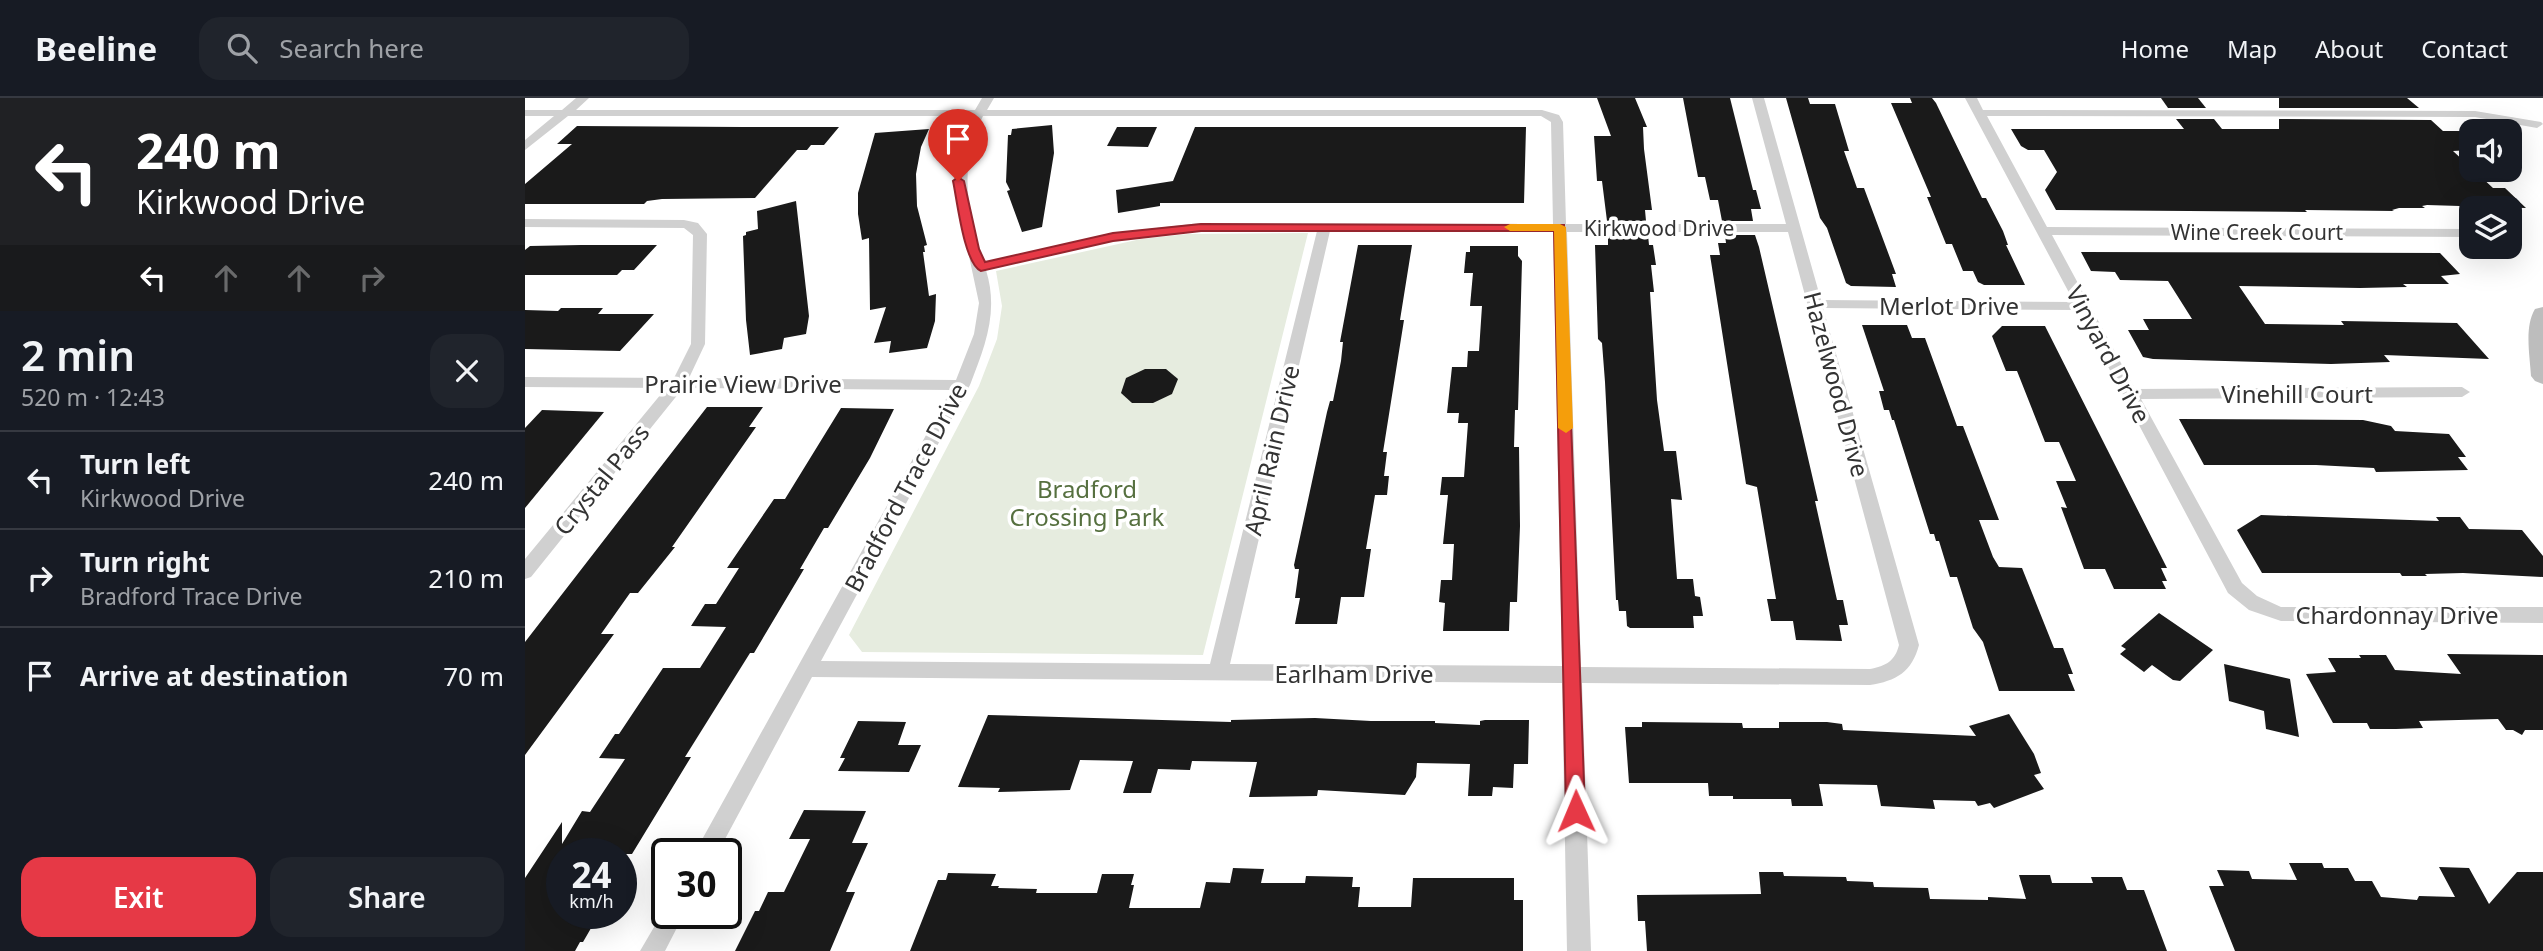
<!DOCTYPE html>
<html lang="en">
<head>
<meta charset="utf-8">
<style>
  body { margin:0; font-family:"Noto Sans",sans-serif; background:#20242c; color:#f1f3f6; height:100vh; display:flex; flex-direction:column; font-size:26px; white-space:nowrap }
  * { box-sizing:border-box; margin:0 }
  p { font-size:23px; color:#9ea1a6 }
  .icon { flex:none; width:38px; height:38px; fill:none; stroke:currentColor; stroke-width:2; stroke-linecap:round; stroke-linejoin:round }
  .map { position:relative; flex:1; overflow:hidden }
  .side { display:flex; flex-direction:column; background:#171b24; width:525px }
  .side>* { flex:none }
  .hud { background:#202124; color:#fff; overflow:hidden }
  .tools { position:absolute; left:1934px; top:21px; display:grid; gap:14px }
  .tools a { display:grid; place-items:center; width:63px; height:63px; border-radius:14px; background:#171b24; box-shadow:0 7px 28px #0002; font-size:35px }
  .speed { position:absolute; left:21px; top:740px; display:flex; gap:14px; font-size:35px; font-weight:700; text-align:center }
  .speed>* { display:grid; place-content:center; width:91px; height:91px; border-radius:50%; background:#171b24; box-shadow:0 7px 28px #0002; line-height:1 }
  .speed small { font-size:18px; font-weight:400 }
  .speed .limit { border:4px solid #111; border-radius:10px; background:#fff; color:#111 }
  .pin { position:absolute; display:grid; place-items:center; width:60px; height:60px; color:#fff; margin:-72px -30px; border-radius:50% 50% 50% 0; rotate:-45deg; box-shadow:0 0 7px #0007 }
  .pin .icon { rotate:45deg }
  .me { position:absolute; width:77px; margin:-38px; rotate:359deg; stroke-linejoin:round; filter:drop-shadow(0 0 5px #0008) }
  .turn { display:flex; align-items:center; gap:24px; height:147px; padding:0 21px; font-size:32px }
  .turn .icon { width:91px; height:91px; stroke-width:2.5 }
  .turn b { display:block; font-size:49px; line-height:60px }
  .lanes { display:flex; align-items:center; height:66px; padding:0 21px; background:#0003; justify-content:center; gap:35px; direction:ltr }
  .lanes .off { opacity:.35 }
  .round { display:grid; place-items:center; flex:none; width:74px; height:74px; border-radius:21px; background:#20242c }
  .head { display:flex; align-items:center; justify-content:space-between; height:119px; padding:0 21px }
  h1 { font-size:42px; font-weight:600; line-height:52px }
  .cta { display:flex; gap:14px; margin-top:auto; padding:14px 21px }
  .cta a { flex:1; height:80px; border-radius:21px; background:#e63946; color:#fff; font-size:28px; font-weight:600; line-height:80px; text-align:center }
  .cta a+a { background:#20242c; color:#f1f3f6 }
  ul { padding:0; list-style:none }
  li { display:flex; align-items:center; gap:21px; height:98px; padding:0 21px; border-top:2px solid #363941 }
  li div { flex:1 }
  li b { display:block; font-size:26px }
  li em { font-style:normal }
  header { display:flex; align-items:center; gap:42px; box-sizing:border-box; height:98px; padding:0 35px; background:#171b24; border-bottom:2px solid #363941 }
  header strong { font-size:33px }
  nav { display:flex; gap:38px; margin-inline-start:auto; font-size:24px }
  .search { width:490px; height:63px; background:#20242c; display:flex; align-items:center; gap:18px; box-sizing:border-box; padding:0 24px; border-radius:21px; color:#9ea1a6; font-size:26px }
  main { display:flex; flex:1; min-height:0 }
  .map>svg:first-child { display:block }
</style>
</head>
<body>
<header>
<strong>Beeline</strong>
<div class="search"><svg class="icon" aria-label="search" viewBox="0 0 24 24"><circle cx="10" cy="10" r="6"/><path d="M15 15l6 6"/></svg>Search here</div>
<nav><a>Home</a><a>Map</a><a>About</a><a>Contact</a></nav>
</header>
<main>
<section class="side">
<div class="hud">
<div class="turn"><svg class="icon" aria-label="left" viewBox="0 0 24 24"><path d="M17 20v-9H6M10 6l-5 5 5 5"/></svg><div><b>240 m</b>Kirkwood Drive</div></div>
<div class="lanes"><svg class="icon" aria-label="left" viewBox="0 0 24 24"><path d="M17 20v-9H6M10 6l-5 5 5 5"/></svg><svg class="icon off" aria-label="ahead" viewBox="0 0 24 24"><path d="M12 20V5M6 11l6-6 6 6"/></svg><svg class="icon off" aria-label="ahead" viewBox="0 0 24 24"><path d="M12 20V5M6 11l6-6 6 6"/></svg><svg class="icon off" aria-label="right" viewBox="0 0 24 24"><path d="M7 20v-9h11M14 6l5 5-5 5"/></svg></div>
</div>
<div class="head"><div><h1>2 min</h1><p>520 m · 12:43</p></div><a class="round"><svg class="icon" aria-label="close" viewBox="0 0 24 24"><path d="M6 6l12 12M18 6L6 18"/></svg></a></div>
<ul>
<li><svg class="icon" aria-label="left" viewBox="0 0 24 24"><path d="M17 20v-9H6M10 6l-5 5 5 5"/></svg><div><b>Turn left</b><p>Kirkwood Drive</p></div><em>240 m</em></li>
<li><svg class="icon" aria-label="right" viewBox="0 0 24 24"><path d="M7 20v-9h11M14 6l5 5-5 5"/></svg><div><b>Turn right</b><p>Bradford Trace Drive</p></div><em>210 m</em></li>
<li><svg class="icon" aria-label="arrive" viewBox="0 0 24 24"><path d="M6 21V4h12l-3 4 3 4H6"/></svg><div><b>Arrive at destination</b></div><em>70 m</em></li>
</ul>
<div class="cta"><a>Exit</a><a>Share</a></div>
</section>
<div class="map">
<svg width="2018" height="853" viewBox="0 0 2018 853">
  <rect width="100%" height="100%" fill="#fff"/>
  <polygon fill="#e6ecdf" points="783,135 678,557 337,554 324,537 454,288 472,241 477,208 471,173 616,141 663,136"/>
  <g fill="#1a1a1a">
    <polygon points="1072,0 1110,0 1122,29 1118,29 1119,51 1127,112 1120,112 1121,123 1082,123 1077,83 1072,83 1069,38 1086,38"/>
    <polygon points="1158,0 1205,0 1228,92 1231,92 1236,111 1226,111 1228,123 1197,123 1193,102 1185,102 1180,79 1173,79"/>
    <polygon points="1261,0 1283,0 1285,6 1310,6 1324,53 1319,53 1332,90 1339,90 1371,176 1367,176 1371,189 1326,188 1321,185 1302,130 1295,120"/>
    <polygon points="1385,0 1407,0 1411,5 1457,100 1461,100 1478,133 1483,147 1481,147 1500,187 1459,187 1453,184 1448,173 1438,173 1427,146 1421,146 1402,99 1406,99 1366,5 1387,5"/>
    <polygon points="1636,0 1673,0 1681,10 1643,10"/>
    <polygon points="1754,0 1882,0 1894,10 1754,10"/>
    <polygon points="1651,21 1689,21 1697,31 1754,31 1754,21 1906,22 1918,33 1946,33 1946,52 1928,53 1968,90 1980,90 2001,110 1902,107 1897,108 1900,110 1874,110 1867,112 1869,113 1780,112 1782,114 1531,112 1520,92 1532,74 1519,52 1503,52 1496,48 1486,31 1659,31"/>
    <polygon points="527,27 529,55 517,129 497,134 482,93 485,92 481,84 483,37 486,37 487,31"/>
    <polygon points="52,28 217,29 314,29 299,47 286,47 282,52 272,52 230,100 137,101 122,103 119,106 0,106 0,86 47,46 32,46"/>
    <polygon points="592,29 632,29 623,49 582,48"/>
    <polygon points="670,29 1001,29 999,105 635,105 635,108 593,115 591,92 648,83"/>
    <polygon points="404,31 396,49 391,76 392,108 402,147 399,148 400,154 398,154 404,198 411,196 410,223 402,250 364,255 366,243 349,245 361,209 345,212 344,140 337,142 333,116 333,95 350,35"/>
    <polygon points="271,103 284,218 281,236 259,240 257,251 225,257 221,222 218,138 221,137 221,134 233,131 232,113"/>
    <polygon points="1083,137 1123,137 1124,147 1128,147 1131,167 1126,167 1129,194 1125,194 1132,302 1139,353 1151,353 1157,402 1146,401 1152,481 1168,481 1170,498 1175,499 1178,518 1168,518 1169,530 1105,530 1102,528 1101,513 1094,513 1093,502 1091,502 1080,284 1077,245 1073,241 1070,147 1083,147"/>
    <polygon points="1200,137 1230,137 1234,149 1293,403 1290,403 1312,502 1318,502 1323,527 1314,527 1317,543 1271,542 1268,523 1246,523 1242,501 1251,501 1232,389 1221,386 1185,157 1195,157 1193,145 1201,145"/>
    <polygon points="56,147 132,147 109,172 97,172 92,177 0,177 0,152 5,148"/>
    <polygon points="833,147 887,147 875,222 879,222 858,354 862,354 859,378 864,378 862,397 850,397 841,451 846,451 839,499 816,499 812,526 770,526 775,500 770,500 774,471 770,471 769,467 802,314 805,303 808,303 816,263 818,244 815,244"/>
    <polygon points="945,148 993,148 993,158 997,163 993,312 990,312 989,349 994,349 995,428 992,504 985,504 984,533 918,533 920,505 914,504 916,482 927,482 929,446 918,446 923,397 915,397 917,379 939,379 943,325 933,325 934,315 922,315 927,269 942,269 943,253 954,253 957,208 945,208 948,175 939,175 941,154 945,154"/>
    <polygon points="1556,154 1915,155 1935,176 1916,178 1924,186 1878,186 1882,189 1835,190 1714,188 1740,226 1819,227 1816,223 1932,225 1964,261 1859,257 1865,264 1806,266 1628,261 1618,259 1603,232 1624,232 1618,221 1667,221 1643,183 1595,182 1590,174 1566,173"/>
    <polygon points="36,210 78,210 73,216 129,216 95,253 0,251 0,212 33,213"/>
    <polygon points="1337,227 1382,227 1387,240 1400,240 1432,328 1438,328 1474,422 1454,422 1468,459 1474,469 1497,470 1529,550 1538,550 1548,576 1543,576 1550,593 1474,593 1458,544 1448,530 1432,479 1425,479 1414,443 1411,443 1409,436 1405,436 1369,322 1367,322 1364,312 1359,312 1354,293 1359,293"/>
    <polygon points="1477,228 1520,228 1642,470 1636,470 1642,483 1637,483 1641,491 1589,491 1580,471 1559,471 1536,409 1542,410 1531,383 1551,383 1534,344 1520,344 1492,273 1481,273 1467,238"/>
    <polygon points="620,271 641,271 653,281 647,296 628,305 607,305 596,295 601,280"/>
    <polygon points="182,309 238,309 224,329 231,329 147,449 150,449 113,495 105,495 76,536 89,536 0,657 0,544"/>
    <polygon points="316,310 369,311 345,360 303,430 299,430 275,471 279,471 229,555 225,555 160,659 166,659 107,756 37,756 37,816 70,816 64,825 69,825 58,844 55,844 50,853 0,853 0,780 37,724 37,746 57,713 65,714 100,661 74,660 90,636 94,636 138,570 175,570 201,529 166,528 180,506 191,506 214,470 202,470 249,401 260,401"/>
    <polygon points="17,312 79,314 0,410 0,330"/>
    <polygon points="1654,321 1838,322 1866,328 1870,333 1924,336 1941,359 1933,359 1943,372 1851,374 1849,370 1791,367 1679,367"/>
    <polygon points="1736,417 1914,423 1911,419 1935,419 1944,431 1997,432 2018,458 2018,479 1938,475 1900,476 1902,478 1877,478 1875,475 1737,475 1712,432"/>
    <polygon points="1634,515 1688,552 1655,583 1648,582 1627,567 1619,574 1595,556 1601,551 1596,548"/>
    <polygon points="1922,556 2018,557 2018,632 2000,632 1997,637 1988,632 1981,632 1973,621 1894,623 1898,630 1871,631 1845,631 1842,625 1808,625 1781,576 1811,574 1803,560 1836,560 1834,557 1861,557 1870,572 1936,576"/>
    <polygon points="1699,566 1765,581 1774,639 1741,631 1739,613 1704,603"/>
    <polygon points="1484,616 1509,656 1516,675 1509,677 1519,691 1469,710 1465,705 1453,708 1450,703 1408,702 1410,711 1356,708 1352,687 1294,686 1298,708 1267,708 1266,701 1208,701 1208,698 1184,698 1183,685 1104,685 1100,629 1117,629 1117,624 1217,625 1218,630 1254,630 1254,624 1302,624 1317,626 1318,632 1451,638 1444,628"/>
    <polygon points="463,617 706,624 706,622 790,620 846,623 910,623 910,625 955,627 955,623 960,622 1004,622 1003,666 989,666 988,690 968,689 967,698 943,698 945,666 892,665 891,679 880,697 793,692 792,698 724,699 732,664 667,663 665,672 633,671 626,695 598,695 608,663 555,662 545,692 473,694 475,690 433,689"/>
    <polygon points="333,623 381,624 373,647 396,647 384,674 313,673 320,660 315,660"/>
    <polygon points="279,712 341,713 327,745 343,745 321,794 330,794 305,853 210,853 230,813 234,813 243,794 259,794 285,741 264,741"/>
    <polygon points="1764,765 1797,765 1799,770 1823,770 1830,783 1847,783 1856,799 1892,802 1894,798 1930,799 1914,769 1944,770 1964,806 1992,774 2018,774 2018,853 1710,853 1684,788 1699,788 1692,772 1724,773 1727,781 1772,782"/>
    <polygon points="708,770 739,771 736,785 780,785 781,778 828,779 827,789 835,789 833,809 886,809 888,780 989,780 989,802 998,802 998,853 385,853 413,782 421,782 423,775 471,776 466,788 474,788 473,790 512,791 511,795 572,795 577,776 609,776 606,787 609,787 604,810 675,810 681,784 705,785"/>
    <polygon points="1234,774 1258,774 1259,778 1321,779 1322,783 1348,784 1349,789 1403,790 1405,801 1463,802 1463,799 1501,801 1494,777 1525,777 1527,785 1568,785 1566,779 1597,779 1602,792 1619,792 1642,853 1122,853 1120,823 1113,823 1112,797 1236,796"/>
  </g>
  <g fill="none" stroke-linecap="round" stroke-linejoin="round">
    <g fill="#d0d0d0" fill-rule="evenodd">
      <path d="M 51,0 L 64,0 L 51,12 L 450,12 L 457,0 L 469,0 L 462,12 L 1017,12 L 1034,17 L 1038,24 L 1041,126 L 1261,126 L 1227,0 L 1239,0 L 1296,202 L 1549,204 L 1440,0 L 1452,0 L 1458,12 L 1950,13 L 2016,24 L 2018,26 L 2012,30 L 1950,19 L 1462,18 L 1522,129 L 1946,131 L 1946,139 L 1527,137 L 1610,291 L 1937,289 L 1945,294 L 1937,299 L 1616,301 L 1717,485 L 1732,498 L 1756,509 L 2018,509 L 2018,525 L 1756,523 L 1724,512 L 1703,495 L 1553,212 L 1298,210 L 1394,547 C 1387,574 1371,583 1345,587 L 1057,585 L 1066,853 L 1042,853 L 1037,585 L 287,579 L 192,756 L 169,756 L 426,292 L 158,290 L 6,479 L 0,481 L 0,461 L 141,290 L 0,289 L 0,279 L 149,280 L 166,246 L 168,137 L 159,130 L 0,129 L 0,121 L 159,122 L 173,125 L 182,136 L 180,246 L 164,280 L 431,282 L 449,236 L 454,205 L 429,88 L 432,55 L 446,18 L 43,18 L 0,52 L 0,42 L 29,18 L 0,18 L 0,12 L 37,12 ZM 458,18 L 1016,18 L 1026,24 L 1028,126 L 675,125 L 588,135 L 459,164 C 442,112 433,70 458,18 ZM 675,133 L 792,133 L 685,566 L 296,563 L 445,287 C 460,248 474,214 461,172 L 588,143 ZM 805,133 L 1028,134 L 1037,568 L 705,566 ZM 1042,134 L 1263,134 L 1374,547 C 1370,563 1361,568 1345,571 L 1056,569 Z"/>
      <polygon points="142,807 142,816 159,816 140,853 115,853"/>
    </g>
    <path fill="#bdbdbd" fill-rule="evenodd" d="M 2018,209 L 2018,286 L 2010,283 L 2006,278 C 2005,258 1999,229 2010,211 Z"/>
  </g>
  <path fill="#e63946" stroke="#96252e" stroke-width="2" d="M 433,79 L 439,83 L 454,151 L 460,164 L 588,135 L 676,126 L 1039,127 L 1060,713 L 1057,719 L 1051,722 L 1044,719 L 1041,713 L 1029,133 L 676,133 L 588,143 L 456,173 C 439,166 432,101 428,83 Z"/>
  <polygon fill="#f59e0b" points="1035,126 1041,129 1048,330 1041,335 1033,330 1029,133 985,133 979,129 985,126"/>
  <g text-anchor="middle" dominant-baseline="central" stroke-width="7" stroke-linejoin="round" paint-order="stroke">
    <g font-size="21" fill="#333" stroke="#fff">
      <text x="1134" y="130">Kirkwood Drive</text>
      <text x="1732" y="134">Wine Creek Court</text>
    </g>
    <g font-size="24" fill="#333" stroke="#fff">
      <text x="1424" y="207">Merlot Drive</text>
      <text transform="translate(1584 256) rotate(62)">Vinyard Drive</text>
      <text x="218" y="285">Prairie View Drive</text>
      <text transform="translate(1312 286) rotate(75)">Hazelwood Drive</text>
      <text x="1772" y="295">Vinehill Court</text>
      <text transform="translate(746 352) rotate(-77)">April Rain Drive</text>
      <text transform="translate(76 381) rotate(-51)">Crystal Pass</text>
      <text transform="translate(380 389) rotate(-62)">Bradford Trace Drive</text>
      <text x="1872" y="516">Chardonnay Drive</text>
      <text x="829" y="575">Earlham Drive</text>
    </g>
    <g font-size="24" fill="#56703f" stroke="#fff">
      <text x="562" y="390">Bradford<tspan x="562" dy="28">Crossing Park</tspan></text>
    </g>
  </g>
</svg>
<div class="tools">
<a><svg class="icon" aria-label="sound" viewBox="0 0 24 24"><path d="M4 9h4l5-4v14l-5-4H4zM17 9q2 3 0 6"/></svg></a>
<a><svg class="icon" aria-label="layers" viewBox="0 0 24 24"><path d="M12 4l9 5-9 5-9-5zM3 14l9 5 9-5"/></svg></a>
</div>
<div class="speed"><div>24<small>km/h</small></div><div class="limit">30</div></div>
<div class="pin" style="left:433px;top:83px;background:#d93025"><svg class="icon" aria-label="arrive" viewBox="0 0 24 24"><path d="M6 21V4h12l-3 4 3 4H6"/></svg></div>
<svg class="me" style="left:1051px;top:713px" viewBox="-20 -20 40 40"><path d="M0-17L14 15 0 8-14 15z" fill="#e63946" stroke="#fff" stroke-width="4"/></svg>
</div>
</main>
</body>
</html>
